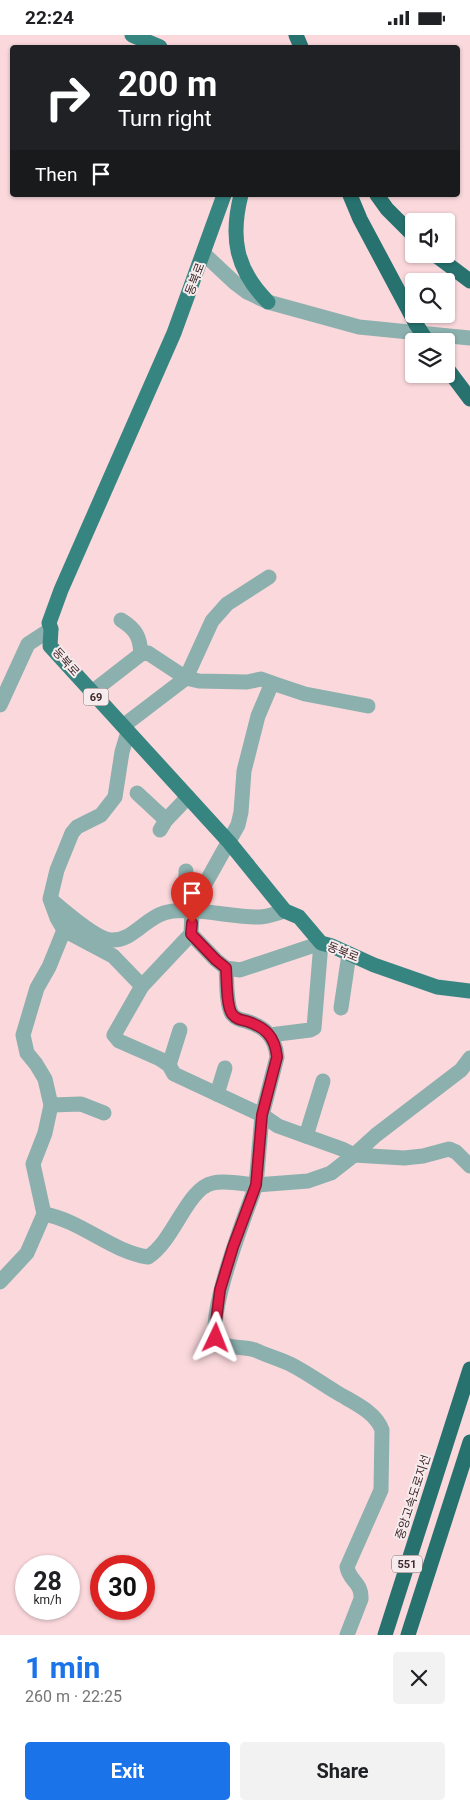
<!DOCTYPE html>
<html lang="en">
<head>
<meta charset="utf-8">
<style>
  body { margin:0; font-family:Roboto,"Noto Sans KR",sans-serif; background:#f2f2f2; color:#202124; height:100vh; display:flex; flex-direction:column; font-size:19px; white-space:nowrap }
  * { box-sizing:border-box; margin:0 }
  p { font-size:16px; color:#757577 }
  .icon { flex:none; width:28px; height:28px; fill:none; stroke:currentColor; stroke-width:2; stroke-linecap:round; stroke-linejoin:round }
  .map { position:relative; height:1600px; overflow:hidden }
  .side { display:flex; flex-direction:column; background:#fff; flex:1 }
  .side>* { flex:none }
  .hud { position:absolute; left:10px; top:10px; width:450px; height:152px; border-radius:5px; box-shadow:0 1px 4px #0004; background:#202124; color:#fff; overflow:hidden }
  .controls { position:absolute; left:405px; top:178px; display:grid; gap:10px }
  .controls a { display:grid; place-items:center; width:50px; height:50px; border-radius:5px; background:#fff; box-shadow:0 1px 4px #0004; font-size:25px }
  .speed { position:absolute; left:15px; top:1520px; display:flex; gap:10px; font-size:25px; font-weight:700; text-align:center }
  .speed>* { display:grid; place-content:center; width:65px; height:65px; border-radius:50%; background:#fff; box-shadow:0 1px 4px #0004; line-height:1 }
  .speed small { font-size:12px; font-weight:400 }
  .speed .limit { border:8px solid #d22; background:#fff; color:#111 }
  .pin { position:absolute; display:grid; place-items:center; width:42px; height:42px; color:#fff; margin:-51px -21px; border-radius:50% 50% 50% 0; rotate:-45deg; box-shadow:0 0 5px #0007 }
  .pin .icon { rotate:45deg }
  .me { position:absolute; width:55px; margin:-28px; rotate:2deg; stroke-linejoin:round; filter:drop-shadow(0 0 4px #0008) }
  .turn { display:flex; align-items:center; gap:18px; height:105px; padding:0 25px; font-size:22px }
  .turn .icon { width:65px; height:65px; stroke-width:2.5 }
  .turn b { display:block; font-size:35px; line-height:42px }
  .then { display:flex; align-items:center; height:48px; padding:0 25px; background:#0003; gap:10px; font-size:19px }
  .round { display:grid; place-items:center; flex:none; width:52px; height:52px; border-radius:5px; background:#f2f2f2 }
  .summary { display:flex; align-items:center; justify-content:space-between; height:85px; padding:0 25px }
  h1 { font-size:30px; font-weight:700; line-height:38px; color:#1a73e8 }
  .primary-button { display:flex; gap:10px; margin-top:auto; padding:10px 25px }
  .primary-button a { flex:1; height:58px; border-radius:5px; background:#1a73e8; color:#fff; font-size:20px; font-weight:700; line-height:58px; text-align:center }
  .primary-button a+a { background:#f2f2f2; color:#202124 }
  .status { display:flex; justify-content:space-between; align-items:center; height:35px; padding:0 25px; background:#fff; direction:ltr }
  .status svg { height:14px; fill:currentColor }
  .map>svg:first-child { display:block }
</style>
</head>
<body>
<div class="status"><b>22:24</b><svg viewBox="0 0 49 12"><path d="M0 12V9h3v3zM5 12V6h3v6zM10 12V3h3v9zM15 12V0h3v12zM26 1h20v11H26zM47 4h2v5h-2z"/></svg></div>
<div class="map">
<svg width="470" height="1600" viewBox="0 0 470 1600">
  <rect width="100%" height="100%" fill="#fad8dc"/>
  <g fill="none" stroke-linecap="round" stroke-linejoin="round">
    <g stroke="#8bb0ad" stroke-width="15">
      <polyline points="204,219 235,248 247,257 268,267 359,292 470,303"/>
      <path d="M 121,585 C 136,594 140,602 141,619"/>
      <polyline points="272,648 305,659 368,671"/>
      <polyline points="92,657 141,619 148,618 186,643 199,646 247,647 261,644 272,648 258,681 244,736 241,777 238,790 205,849 192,876 191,899 142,951"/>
      <polyline points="0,670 28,609 51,594"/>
      <polyline points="123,691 186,643 212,586 227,569 269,542"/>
      <polyline points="137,758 166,785"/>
      <polyline points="160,795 166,785 188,762"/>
      <path d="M 51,865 C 64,875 95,904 111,905 C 133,906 144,884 164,878 C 185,870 235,883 259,882 C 268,882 277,878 285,876"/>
      <polyline points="185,876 186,836"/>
      <polyline points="64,895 113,921 142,951 114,1000 119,1006 160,1024 169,1030 174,1039 262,1080 278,1091 342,1114 354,1120 404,1123 423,1121 449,1114 456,1117 470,1131"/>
      <polyline points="191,899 216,925 226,933 240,935 321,908 314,993 310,995 270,1000"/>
      <polyline points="341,973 349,919"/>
      <polyline points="169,1030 180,995"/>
      <polyline points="217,1059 225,1033"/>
      <polyline points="51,1070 81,1069 104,1078"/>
      <polyline points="306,1101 323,1046"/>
      <path d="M 44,1179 C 82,1186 110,1216 148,1222 C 174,1206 187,1153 213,1148 C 226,1145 243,1149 256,1150 L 262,1080 L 277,1022 C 275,1001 265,992 246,986 C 240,985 236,984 232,979 C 226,970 227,945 226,933"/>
      <polyline points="0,1247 27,1218 44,1179 33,1129 45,1098 51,1070 45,1044 36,1029 27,1018 23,1000 37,953 49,932 64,895 57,883 50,864 57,835 72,798 77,792 101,780 115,762 122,717 128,697"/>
      <path d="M 347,1600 L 361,1564 C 362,1547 349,1546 347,1532 L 381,1455 L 382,1395 C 375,1376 352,1367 336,1357 C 321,1348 306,1337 290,1329 C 279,1324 266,1320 255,1315 C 245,1312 231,1313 221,1309 C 198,1297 249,1171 256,1150 L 308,1146 L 331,1138 L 354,1120 L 376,1100 L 461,1035 L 470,1023"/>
    </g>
    <g stroke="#368581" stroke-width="15">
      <polyline points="132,0 160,12"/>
      <polyline points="224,160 174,298 61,555 49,588 51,594 50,611 229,807 285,876 299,882 321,908 332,911 374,930 437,952 470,956"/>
      <path d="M 241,160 C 230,203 236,235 268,267"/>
    </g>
    <g stroke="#27726f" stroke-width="15">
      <polyline points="296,0 301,12"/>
      <polyline points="350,160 360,184 416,289"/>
      <polyline points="377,160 387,174 414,201"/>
      <polyline points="434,219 470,246"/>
      <polyline points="446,332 470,364"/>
      <polyline points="385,1600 470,1334"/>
      <polyline points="408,1600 470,1407"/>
    </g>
    <polyline stroke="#27726f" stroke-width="15" points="416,289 427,306"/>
  </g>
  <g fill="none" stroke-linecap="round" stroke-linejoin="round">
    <g stroke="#92132f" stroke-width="12">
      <path id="route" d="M 192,888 L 191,899 L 216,925 L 226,933 C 227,945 226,970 232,979 C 236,984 240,985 246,986 C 265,992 275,1001 277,1022 L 262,1080 L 256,1150 L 233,1212 L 220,1255 L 215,1294 L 216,1303"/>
    </g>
    <use href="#route" stroke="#e11d48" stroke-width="9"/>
  </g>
  <g text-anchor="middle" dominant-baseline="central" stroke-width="4" stroke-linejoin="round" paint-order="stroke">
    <g fill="#f7eced" stroke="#766466" stroke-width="1">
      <rect x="83.5" y="653.5" width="25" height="17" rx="4"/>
      <rect x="392" y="1520.5" width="30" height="17" rx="4"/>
    </g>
    <g font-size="11" font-weight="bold" fill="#3e292c">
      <text x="96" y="662">69</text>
      <text x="407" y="1529">551</text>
    </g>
    <g font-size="12" fill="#3e292c" stroke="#f7eced">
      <text transform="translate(195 244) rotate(-69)">동북로</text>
      <text transform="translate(66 627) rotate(48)">동북로</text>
      <text transform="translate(343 917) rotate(22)">동북로</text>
      <text transform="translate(413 1462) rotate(-72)">중앙고속도로지선</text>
    </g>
  </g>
</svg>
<div class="controls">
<a><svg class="icon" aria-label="sound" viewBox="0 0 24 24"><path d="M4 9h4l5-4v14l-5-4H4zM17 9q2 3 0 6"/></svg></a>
<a><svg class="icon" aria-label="search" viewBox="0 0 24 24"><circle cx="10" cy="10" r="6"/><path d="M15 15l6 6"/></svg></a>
<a><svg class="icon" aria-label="layers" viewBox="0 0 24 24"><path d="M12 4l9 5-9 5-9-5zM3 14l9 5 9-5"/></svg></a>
</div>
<div class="speed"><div>28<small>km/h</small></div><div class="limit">30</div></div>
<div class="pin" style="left:192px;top:888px;background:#d93025"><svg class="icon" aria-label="arrive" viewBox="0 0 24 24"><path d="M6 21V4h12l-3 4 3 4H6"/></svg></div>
<svg class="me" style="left:216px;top:1303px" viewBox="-20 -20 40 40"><path d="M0-17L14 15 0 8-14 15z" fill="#e11d48" stroke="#fff" stroke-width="4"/></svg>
<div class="hud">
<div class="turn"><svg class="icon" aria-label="right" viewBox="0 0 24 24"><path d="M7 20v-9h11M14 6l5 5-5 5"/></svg><div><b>200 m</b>Turn right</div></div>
<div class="then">Then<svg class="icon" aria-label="arrive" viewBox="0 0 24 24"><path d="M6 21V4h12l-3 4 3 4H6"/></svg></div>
</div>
</div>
<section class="side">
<div class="summary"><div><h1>1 min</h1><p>260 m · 22:25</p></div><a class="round"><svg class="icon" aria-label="close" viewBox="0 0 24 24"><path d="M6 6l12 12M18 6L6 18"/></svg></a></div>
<div class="primary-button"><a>Exit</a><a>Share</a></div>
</section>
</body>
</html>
